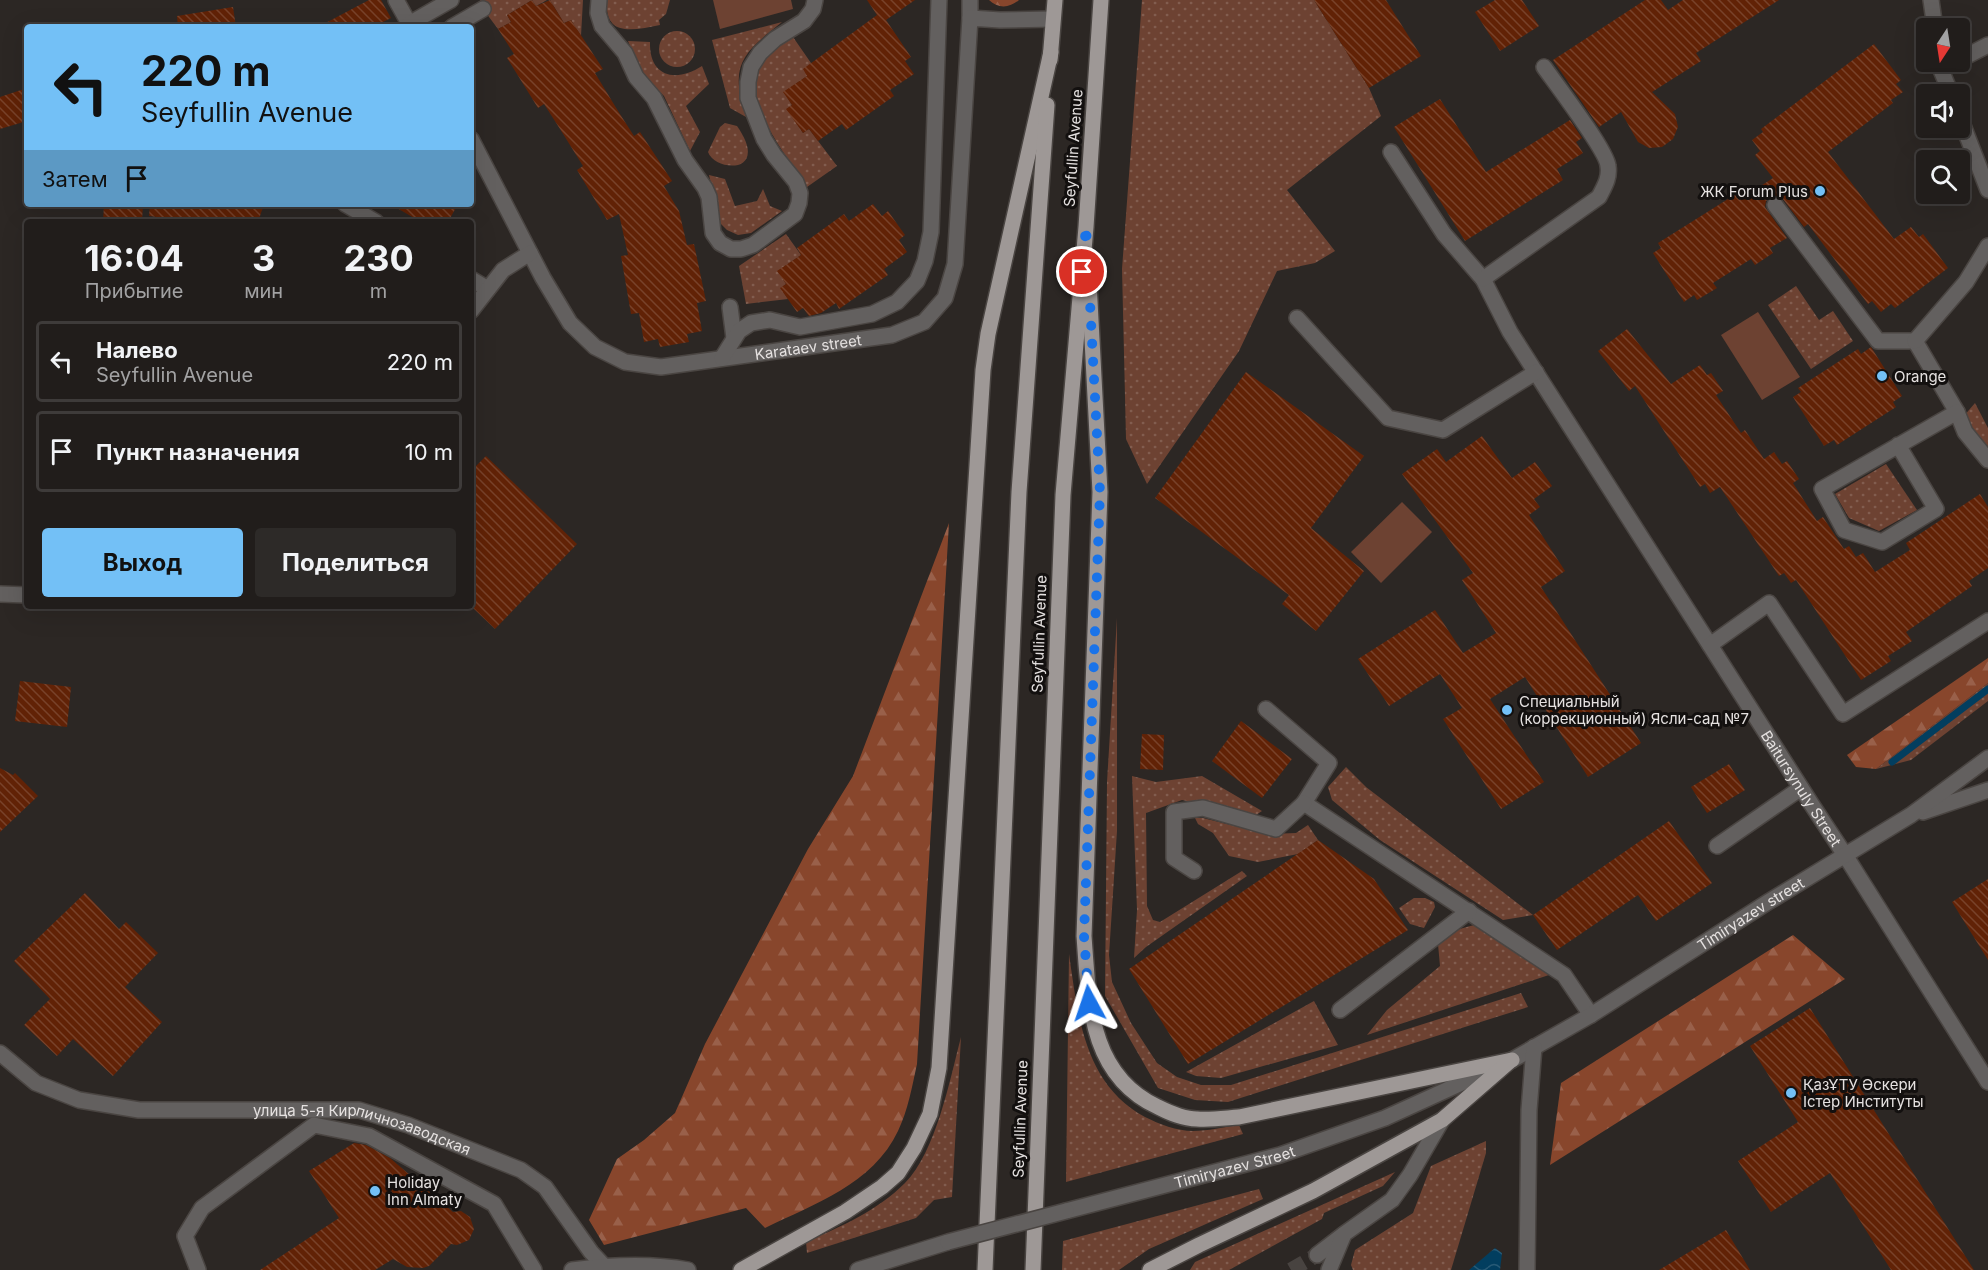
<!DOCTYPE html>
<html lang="ru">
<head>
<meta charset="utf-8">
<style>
  body { margin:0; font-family:Inter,sans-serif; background:#2d2a28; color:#f1f3f6; height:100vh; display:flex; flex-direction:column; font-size:22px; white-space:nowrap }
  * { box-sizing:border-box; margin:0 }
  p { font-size:20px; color:#a2a2a3 }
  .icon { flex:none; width:33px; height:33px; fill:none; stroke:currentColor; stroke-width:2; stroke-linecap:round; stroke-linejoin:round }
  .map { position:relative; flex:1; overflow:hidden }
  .details { position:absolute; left:24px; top:219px; width:450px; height:390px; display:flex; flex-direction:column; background:#211d1b; border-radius:6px; box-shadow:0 6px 24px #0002,0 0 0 2px #3e3b3a }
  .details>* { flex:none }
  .hud { position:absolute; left:24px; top:24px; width:450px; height:183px; border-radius:6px; box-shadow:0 6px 24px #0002,0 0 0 2px #3e3b3a; background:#73c0f6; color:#111; overflow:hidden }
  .needle { width:39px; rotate:192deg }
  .buttons { position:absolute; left:1916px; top:18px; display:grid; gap:12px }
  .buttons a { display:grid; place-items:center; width:54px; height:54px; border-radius:6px; background:#211d1b; box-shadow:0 6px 24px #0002,0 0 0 2px #3e3b3a; font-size:30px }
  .pin { position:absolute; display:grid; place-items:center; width:51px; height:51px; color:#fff; margin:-26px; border:3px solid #fff; border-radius:50%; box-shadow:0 2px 6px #0007 }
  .me { position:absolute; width:66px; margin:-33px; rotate:355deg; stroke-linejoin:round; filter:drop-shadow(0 0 4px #0008) }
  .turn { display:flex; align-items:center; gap:21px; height:126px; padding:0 18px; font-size:27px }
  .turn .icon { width:78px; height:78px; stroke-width:2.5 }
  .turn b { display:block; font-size:42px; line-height:51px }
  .then { display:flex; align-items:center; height:57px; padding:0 18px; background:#0003; gap:12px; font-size:22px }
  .eta { display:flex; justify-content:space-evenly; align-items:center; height:102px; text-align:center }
  .eta b { font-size:36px; font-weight:700; line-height:42px }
  .button { display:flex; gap:12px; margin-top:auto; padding:12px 18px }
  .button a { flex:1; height:69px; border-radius:6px; background:#73c0f6; color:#111; font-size:24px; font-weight:700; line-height:69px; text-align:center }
  .button a+a { background:#2d2a28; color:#f1f3f6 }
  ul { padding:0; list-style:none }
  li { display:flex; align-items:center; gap:18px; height:81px; margin:0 12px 9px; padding:0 6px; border:3px solid #3e3b3a; border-radius:6px }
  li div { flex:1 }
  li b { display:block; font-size:22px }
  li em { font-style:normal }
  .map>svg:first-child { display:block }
</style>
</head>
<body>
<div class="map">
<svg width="1988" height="1270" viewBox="0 0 1988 1270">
  <defs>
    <pattern id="grass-dots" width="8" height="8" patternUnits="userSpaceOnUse" patternTransform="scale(1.5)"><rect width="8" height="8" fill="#6d4232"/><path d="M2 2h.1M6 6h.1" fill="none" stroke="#825d4f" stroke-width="1.8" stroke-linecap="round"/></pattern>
    <pattern id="forest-firs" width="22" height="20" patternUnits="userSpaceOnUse" patternTransform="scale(1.5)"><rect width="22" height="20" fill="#88462c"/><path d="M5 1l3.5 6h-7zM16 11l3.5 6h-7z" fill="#99604a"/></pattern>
    <pattern id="water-waves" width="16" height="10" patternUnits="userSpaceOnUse" patternTransform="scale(1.5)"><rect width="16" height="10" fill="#023e5f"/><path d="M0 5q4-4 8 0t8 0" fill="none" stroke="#275a76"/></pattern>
    <pattern id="building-back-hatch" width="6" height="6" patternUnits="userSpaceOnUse" patternTransform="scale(1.5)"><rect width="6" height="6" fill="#612206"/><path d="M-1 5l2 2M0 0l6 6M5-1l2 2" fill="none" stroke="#78422a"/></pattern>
  </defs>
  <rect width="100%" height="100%" fill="#2c2724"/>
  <g fill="url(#grass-dots)">
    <polygon points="480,0 547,0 536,6 532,0 507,15 511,22 498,29 483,9"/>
    <polygon points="550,0 583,0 581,36 571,20 564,23"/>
    <path d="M 607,0 L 670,0 L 666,14 L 659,20 L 660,25 C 634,30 604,38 607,0 Z"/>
    <polygon points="1142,0 1314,0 1369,88 1381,116 1287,190 1335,251 1315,263 1277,271 1239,351 1147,484 1126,439 1122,269"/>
    <path d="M 782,22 C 742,54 729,64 746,117 L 730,108 L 712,40 Z"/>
    <circle cx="677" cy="49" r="18"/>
    <path d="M 793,37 L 811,63 L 807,76 L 784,92 L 792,105 L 787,109 L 803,133 L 809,129 L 837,166 L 807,187 C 788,158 742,102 759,67 C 766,53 781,45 793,37 Z"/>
    <path d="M 628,41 L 650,42 C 649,77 676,83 702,66 L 709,84 L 686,106 L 700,132 L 690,151 L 664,96 L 641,73 Z"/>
    <path d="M 725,123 L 737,126 C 771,175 715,172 708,152 L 720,127 Z"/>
    <polygon points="709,175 725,179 735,206 757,201 763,189 770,206 782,211 751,233 738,235 727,230 720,223"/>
    <polygon points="786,234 801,255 778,271 786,284 781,288 788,299 746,304 739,266"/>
    <polygon points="1796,286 1819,320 1833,311 1853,341 1811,369 1768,305"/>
    <polygon points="1975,403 1988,428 1988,455 1963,417"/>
    <polygon points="1886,464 1917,510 1879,531 1849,518 1835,494"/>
    <polygon points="1117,618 1117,831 1109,955 1112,982 1131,1023 1157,1063 1177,1077 1201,1085 1231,1085 1521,993 1528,1007 1228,1102 1195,1100 1158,1088 1105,996 1107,782"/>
    <polygon points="1988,683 1988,701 1911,760 1876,769"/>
    <polygon points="1346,767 1366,787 1533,915 1503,920 1380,840 1332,800 1328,787"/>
    <polygon points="1132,776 1156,782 1202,776 1262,811 1256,815 1182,800 1146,813 1147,906 1153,920 1160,922 1242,871 1247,876 1146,947 1134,958 1137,910"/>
    <polygon points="1195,818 1203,818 1267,834 1296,833 1308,825 1318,840 1298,854 1258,862 1229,856 1213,833 1198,824"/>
    <polygon points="1414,898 1425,898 1434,902 1435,907 1424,928 1410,924 1399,908"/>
    <polygon points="1474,925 1549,975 1367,1035 1387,1010 1440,966 1438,944 1456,930"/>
    <path d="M 1069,954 C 1078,1016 1084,1084 1145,1117 C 1159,1124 1177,1131 1193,1131 C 1208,1131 1224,1127 1239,1125 L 1243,1134 L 1066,1182 Z"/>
    <polygon points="1314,1001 1338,1045 1221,1078 1196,1076 1186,1072"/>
    <path d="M 961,1037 L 952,1197 L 934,1200 L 916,1218 L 807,1253 L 806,1242 C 842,1226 877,1211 905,1183 C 936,1152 950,1079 961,1037 Z"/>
    <polygon points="1486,1141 1486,1153 1451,1270 1353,1270 1351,1265 1355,1250 1413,1213 1431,1166"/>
    <polygon points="1395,1172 1383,1186 1324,1213 1322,1219 1229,1270 1190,1270 1195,1262"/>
    <polygon points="1259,1189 1263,1199 1149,1249 1119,1270 1062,1270 1063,1241"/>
  </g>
  <g fill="url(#forest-firs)">
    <path d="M 989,0 L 1019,0 C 1010,8 998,9 989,0 Z"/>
    <path d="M 949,523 L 917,1064 C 912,1087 908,1110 898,1131 C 873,1184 814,1204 765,1228 L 746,1208 L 604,1245 L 589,1220 L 617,1159 L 644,1140 L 675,1113 L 705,1044 L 808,849 L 853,776 Z"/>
    <polygon points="1988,658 1988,683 1876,769 1856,767 1847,755"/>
    <polygon points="1793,935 1845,979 1550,1165 1561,1083"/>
  </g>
  <g fill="#6d4232">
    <polygon points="713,0 791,0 793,9 720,29"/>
    <polygon points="1758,312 1800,377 1762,400 1721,335"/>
    <polygon points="1402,502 1432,532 1381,583 1351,552"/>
  </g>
  <polygon fill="url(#water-waves)" points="1495,1248 1502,1253 1500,1270 1469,1270"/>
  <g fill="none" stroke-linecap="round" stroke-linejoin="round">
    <polyline stroke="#023e5f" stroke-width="7" points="1892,762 1988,689"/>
  </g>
  <g fill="url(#building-back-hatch)">
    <polygon points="369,0 381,0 391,18 373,27 318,27"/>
    <polygon points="532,0 536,6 550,0 564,23 571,20 603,69 595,73 618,111 634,136 640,132 672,181 664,186 679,211 687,245 694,244 706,301 697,303 702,331 687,334 689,342 660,347 658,339 644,342 639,313 631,314 621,256 628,255 619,214 607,220 577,170 583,166 560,129 544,104 538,108 507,58 514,54 498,29 511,22 507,15"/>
    <polygon points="867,0 915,0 886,20 911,57 905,61 914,74 890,90 894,96 846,130 842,124 818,141 809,129 803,133 786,109 792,105 783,92 807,76 803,69 877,15"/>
    <polygon points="1314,0 1386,0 1421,56 1369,88"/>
    <polygon points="1495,0 1522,0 1539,26 1500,51 1475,12"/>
    <polygon points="1645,0 1661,0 1668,10 1683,0 1779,0 1696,53 1701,61 1652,92 1675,114 1678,127 1673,139 1662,147 1649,148 1638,142 1621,112 1599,127 1553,60"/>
    <polygon points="233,7 236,27 178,27 177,16"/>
    <polygon points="1874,44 1901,80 1896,84 1903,92 1891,100 1893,103 1828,152 1894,239 1911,227 1919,237 1923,234 1948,268 1895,308 1891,304 1881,312 1872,301 1868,304 1808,224 1804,227 1783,199 1774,195 1766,201 1765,207 1787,238 1770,248 1773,253 1755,265 1751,259 1713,283 1717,288 1697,300 1694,295 1684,302 1653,253 1661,248 1658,243 1736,194 1739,200 1773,178 1755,155 1760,151 1752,140 1763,132 1761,129"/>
    <polygon points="27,88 27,121 0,129 0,97"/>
    <polygon points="1440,99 1486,172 1570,120 1582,138 1576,142 1583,153 1557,169 1563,180 1465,241 1394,127"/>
    <polygon points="104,204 143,204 142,222 103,222"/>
    <polygon points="150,204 264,204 258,222 195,222 149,216"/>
    <polygon points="390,204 458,204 448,222 421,222"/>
    <polygon points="873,204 882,216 888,211 905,235 899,240 907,252 884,269 888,275 839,309 836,303 821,313 809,316 803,308 797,312 780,288 786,284 777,271 801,255 797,248 844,214 849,221"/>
    <polygon points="1627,329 1671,384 1700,365 1707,375 1711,373 1723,391 1716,395 1741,433 1745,430 1764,459 1774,452 1782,464 1787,461 1799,479 1793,483 1817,521 1823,517 1844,549 1849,546 1856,557 1863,553 1875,572 1910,550 1906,543 1980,494 1988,507 1988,568 1969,581 1972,586 1906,632 1912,641 1888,656 1891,661 1861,680 1796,580 1791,583 1784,573 1779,576 1720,487 1710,493 1705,484 1700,487 1635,386 1629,391 1598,351"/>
    <polygon points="1871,347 1902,396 1893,402 1896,407 1837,445 1834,440 1824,446 1793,397 1801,392 1798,388 1858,349 1861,354"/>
    <polygon points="1246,372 1364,456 1311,528 1364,571 1316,631 1282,604 1289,595 1155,498"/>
    <polygon points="1482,436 1512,478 1535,462 1552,486 1534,499 1540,507 1529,515 1565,571 1541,587 1641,743 1588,777 1525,677 1490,699 1544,782 1501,809 1443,719 1462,708 1440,674 1389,706 1358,659 1435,610 1463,653 1496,633 1462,580 1473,573 1402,474 1437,449 1446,462"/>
    <polygon points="486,456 577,544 495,629 471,606 471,471"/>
    <polygon points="20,681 71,687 67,727 15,721"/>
    <polygon points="1241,721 1292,759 1262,798 1212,761"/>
    <polygon points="1142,734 1164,735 1163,770 1140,769"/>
    <polygon points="1729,764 1745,790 1707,813 1691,787"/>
    <polygon points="0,768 13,775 15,773 38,796 0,832"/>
    <polygon points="1669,821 1712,883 1656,921 1638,895 1557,950 1533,915"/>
    <polygon points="1318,840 1374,879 1408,930 1188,1064 1129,969"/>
    <polygon points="1988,879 1988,960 1952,902"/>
    <polygon points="85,893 119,929 126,922 158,953 125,987 162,1022 113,1076 73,1039 57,1056 24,1025 50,999 14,961"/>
    <polygon points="1810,1008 1974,1270 1891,1270 1830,1173 1771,1212 1738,1161 1798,1122 1750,1046"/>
    <polygon points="354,1143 366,1145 390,1158 453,1212 461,1211 470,1217 474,1229 469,1240 457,1245 451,1244 429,1266 423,1268 407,1267 393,1259 375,1270 260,1270 339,1218 309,1171"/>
    <polygon points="1726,1230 1750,1270 1659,1270"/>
  </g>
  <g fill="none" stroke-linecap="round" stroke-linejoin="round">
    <polyline stroke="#484340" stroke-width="15" stroke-dasharray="15 8" stroke-linecap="butt" points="1291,1270 1317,1255"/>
    <g stroke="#4a4542" stroke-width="18">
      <g id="minor">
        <polyline points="396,0 411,27"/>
        <polyline points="599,0 598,13 602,26 625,53 636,77 654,98 685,160 705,188 709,197 713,233 720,243 731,249 741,249 753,245 795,214 799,203 800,193 796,182 774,155 764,139 748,98 748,82 751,67 760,53 775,39 804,21 813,9 815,0"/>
        <polyline points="1931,0 1935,28"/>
        <polyline points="970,18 970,0"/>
        <polyline points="409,24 451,0"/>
        <polyline points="452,27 483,9"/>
        <polyline points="1959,60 1988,45"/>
        <polyline points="1940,62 1941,70 1951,94"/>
        <polyline points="1959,115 1988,190"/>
        <path id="s1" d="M 471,139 L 543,278 L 570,323 L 595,347 L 625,362 L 661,367 L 892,335 L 924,322 L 945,298 L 955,264 L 970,18 L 1000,20 L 1053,19"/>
        <path id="s2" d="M 1391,152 L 1444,234 L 1483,279 L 1510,332 L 1812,805 L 1845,855 L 1988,1082"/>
        <polyline points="345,204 376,222"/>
        <polyline points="1775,205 1878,341 1915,341"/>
        <polyline points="471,279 488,289"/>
        <path d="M 1483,279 L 1599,197 C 1604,187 1610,178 1608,166 C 1607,151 1556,84 1544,67"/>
        <polyline points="730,307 734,338"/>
        <polyline points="471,311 503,270 530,253"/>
        <polyline points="1297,318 1388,418 1443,430 1536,372"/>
        <polyline points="1915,341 1957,412 1965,432 1988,460"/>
        <polyline points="1915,341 1966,282 1988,246"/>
        <polyline points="722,358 739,331 751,323 770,320 800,327 872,314 897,302 917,281 925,261 931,232 939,0"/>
        <polyline points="1898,445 1936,509 1882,542 1844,530 1822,489 1957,412"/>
        <polyline points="0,594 27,595"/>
        <polyline points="1710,645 1769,603 1843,714 1988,621"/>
        <polyline points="1266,709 1329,763 1304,803 1564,975 1591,1015"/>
        <polyline points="1923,812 1988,790"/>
        <polyline points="1717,846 1801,788"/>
        <polyline points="1194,871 1174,858 1174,812 1203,808 1276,829 1304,803"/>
        <polyline points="1340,1010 1469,911"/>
        <path id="s3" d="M 0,1053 L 36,1083 L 79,1100 L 139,1110 L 359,1110 L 408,1125 L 521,1170 L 545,1187 L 591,1252 L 604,1266"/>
        <path id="s4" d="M 1066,1211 L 1280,1155 L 1385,1118 L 1512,1060 L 1591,1015 L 1768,902 L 1911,815 L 1988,758"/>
        <polyline points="1317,1255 1343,1235"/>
        <polyline points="198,1270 185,1236 202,1208 314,1125 369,1136 494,1204 534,1270"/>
        <path d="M 572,1270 C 611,1265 650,1263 688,1270"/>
        <polyline points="858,1270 948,1242"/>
        <polyline points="1329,1270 1344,1234 1392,1200 1410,1175 1442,1120"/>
        <polyline points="1527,1270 1529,1110 1534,1047"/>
      </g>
    </g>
    <g stroke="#4a4542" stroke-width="18">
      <g id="major">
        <polyline points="1050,60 1055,0"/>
        <path d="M 1089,282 L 1100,492 L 1084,936 C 1089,1002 1089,1075 1158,1107 C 1170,1113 1183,1119 1197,1119 C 1211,1120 1225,1118 1239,1117 L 1512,1060"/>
        <polyline points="741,1270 845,1212 882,1187 898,1173 914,1148 930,1114 939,1068 983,370 988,334 1051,52"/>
        <polyline points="985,1270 1019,492 1047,105"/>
        <polyline points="1033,1270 1063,495 1086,227 1101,0"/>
        <polyline points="1150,1270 1199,1245 1313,1191 1442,1120 1510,1061"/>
      </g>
    </g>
    <use href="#minor" stroke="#63605f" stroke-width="15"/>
    <use href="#major" stroke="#9e9896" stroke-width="15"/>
    <g stroke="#4a4542" stroke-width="18" stroke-linecap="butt">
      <polyline id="minor-bridge" points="948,1242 1066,1211"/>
    </g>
    <use href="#minor-bridge" stroke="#63605f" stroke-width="15"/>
  </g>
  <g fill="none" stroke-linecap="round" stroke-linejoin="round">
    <polyline stroke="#1a73e8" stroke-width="10" stroke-dasharray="0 18" points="1082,272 1086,227 1100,492 1084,936 1089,1003"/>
  </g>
  <g fill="#73c0f6" stroke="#13100f" stroke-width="2">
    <circle cx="1820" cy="191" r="6"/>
    <circle cx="1882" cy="376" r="6"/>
    <circle cx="1507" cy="710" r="6"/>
    <circle cx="1791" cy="1093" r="6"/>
    <circle cx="375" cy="1191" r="6"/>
  </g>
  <g text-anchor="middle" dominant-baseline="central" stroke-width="6" stroke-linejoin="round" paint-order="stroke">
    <g font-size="15" fill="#e5e1e0" stroke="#13100f">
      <text transform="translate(1073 148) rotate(-86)">Seyfullin Avenue</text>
      <text stroke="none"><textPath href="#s1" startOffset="462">Karataev street</textPath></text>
      <text transform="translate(1039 634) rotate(-88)">Seyfullin Avenue</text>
      <text stroke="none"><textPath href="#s2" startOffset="758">Baitursynuly Street</textPath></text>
      <text stroke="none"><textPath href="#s4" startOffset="752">Timiryazev street</textPath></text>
      <text transform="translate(1020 1119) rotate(-88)">Seyfullin Avenue</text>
      <text stroke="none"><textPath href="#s3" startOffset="380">улица 5-я Кирпичнозаводская</textPath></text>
      <text stroke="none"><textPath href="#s4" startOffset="174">Timiryazev Street</textPath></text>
    </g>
    <g font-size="15" fill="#e5e1e0" stroke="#13100f" text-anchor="start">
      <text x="1808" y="191" text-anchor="end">ЖК Forum Plus</text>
      <text x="1894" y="376">Orange</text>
      <text x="1519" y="701">Специальный<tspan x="1519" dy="17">(коррекционный) Ясли-сад №7</tspan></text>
      <text x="1803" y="1084">ҚазҰТУ Әскери<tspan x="1803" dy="17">Істер Институты</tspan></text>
      <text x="387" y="1182">Holiday<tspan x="387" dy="17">Inn Almaty</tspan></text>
    </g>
  </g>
</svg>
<div class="buttons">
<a><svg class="needle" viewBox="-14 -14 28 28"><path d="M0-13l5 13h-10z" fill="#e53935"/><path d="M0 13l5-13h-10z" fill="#a2a2a3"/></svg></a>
<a><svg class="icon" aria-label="sound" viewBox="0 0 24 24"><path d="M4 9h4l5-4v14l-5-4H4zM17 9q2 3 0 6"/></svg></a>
<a><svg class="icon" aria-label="search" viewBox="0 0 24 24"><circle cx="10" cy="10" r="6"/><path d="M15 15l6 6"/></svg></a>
</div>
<div class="pin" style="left:1082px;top:272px;background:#d93025"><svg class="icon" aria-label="arrive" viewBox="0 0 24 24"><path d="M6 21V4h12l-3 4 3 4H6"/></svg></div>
<svg class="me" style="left:1089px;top:1003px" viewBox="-20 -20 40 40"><path d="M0-17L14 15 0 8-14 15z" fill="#1a73e8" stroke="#fff" stroke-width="4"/></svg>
<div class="hud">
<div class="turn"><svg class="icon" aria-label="left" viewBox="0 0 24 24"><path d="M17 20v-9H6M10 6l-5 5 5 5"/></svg><div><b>220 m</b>Seyfullin Avenue</div></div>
<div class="then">Затем<svg class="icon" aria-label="arrive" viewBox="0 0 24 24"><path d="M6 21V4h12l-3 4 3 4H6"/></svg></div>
</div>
<section class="details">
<div class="eta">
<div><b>16:04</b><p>Прибытие</p></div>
<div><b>3</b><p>мин</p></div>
<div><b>230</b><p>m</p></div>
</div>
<ul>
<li><svg class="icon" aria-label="left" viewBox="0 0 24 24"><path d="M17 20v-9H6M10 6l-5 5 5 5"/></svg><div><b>Налево</b><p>Seyfullin Avenue</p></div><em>220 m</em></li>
<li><svg class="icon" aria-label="arrive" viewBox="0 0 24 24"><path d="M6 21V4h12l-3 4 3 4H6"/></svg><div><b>Пункт назначения</b></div><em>10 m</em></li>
</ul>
<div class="button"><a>Выход</a><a>Поделиться</a></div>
</section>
</div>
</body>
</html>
